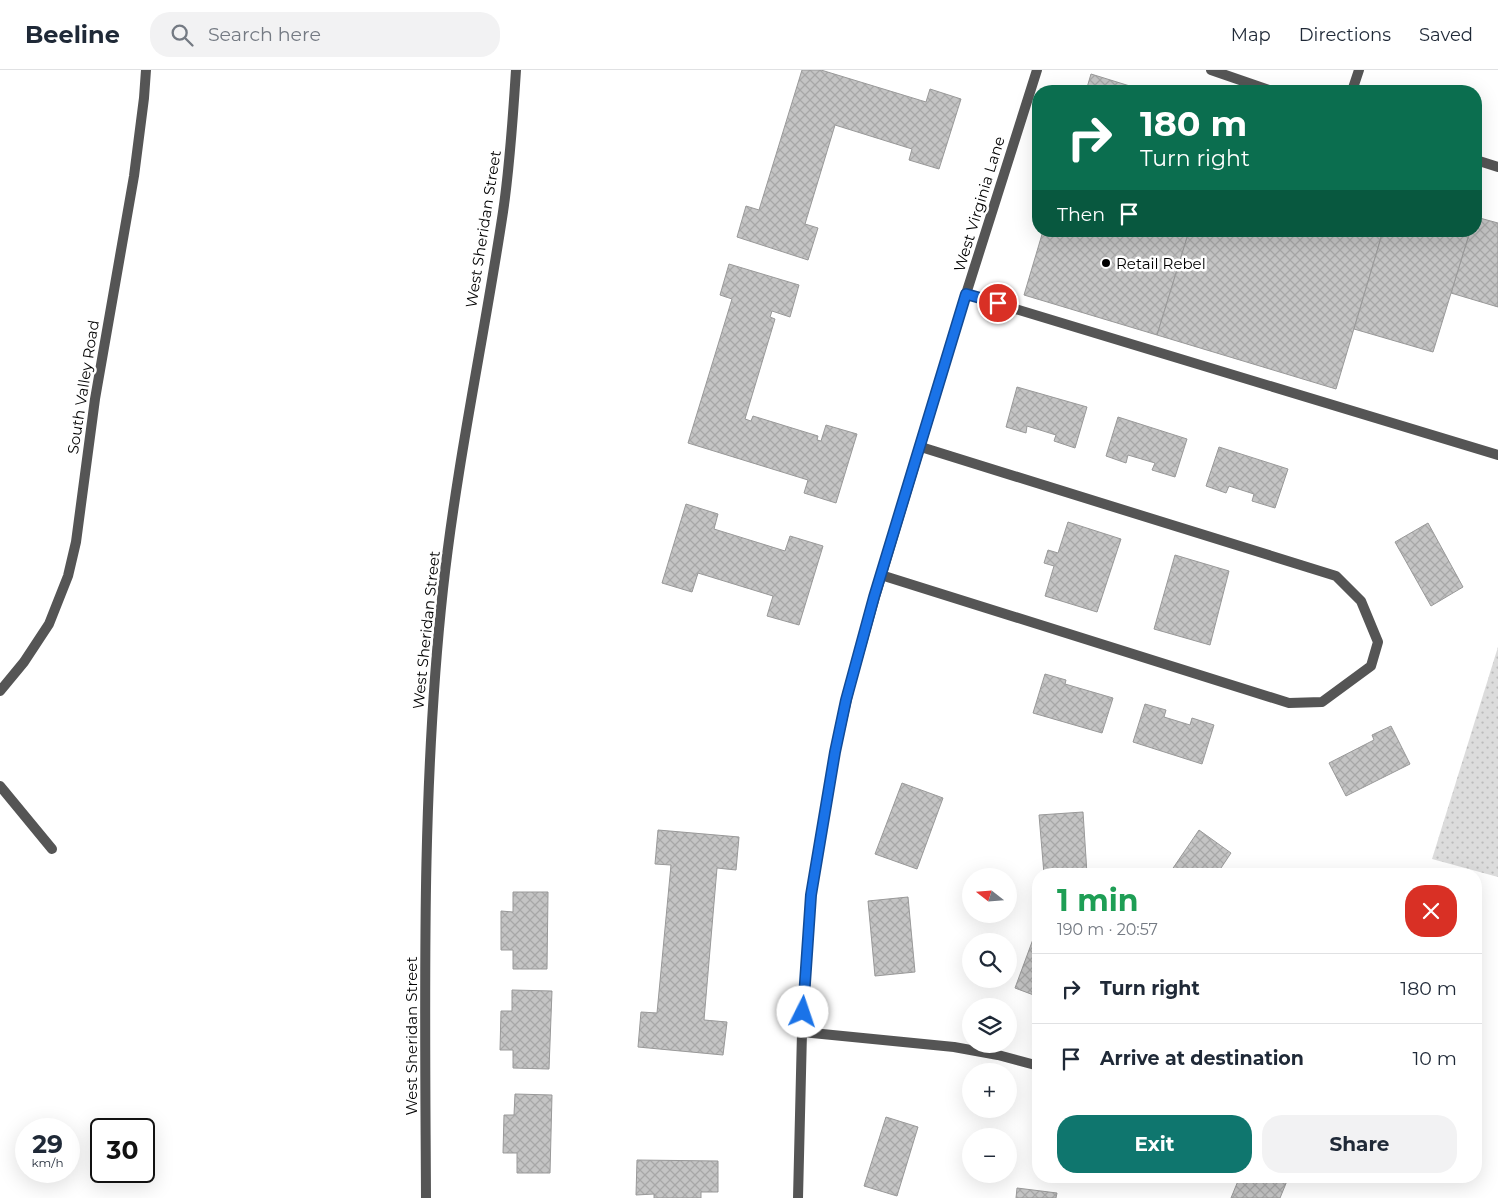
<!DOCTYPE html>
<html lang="en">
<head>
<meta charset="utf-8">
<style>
  body { margin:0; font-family:Montserrat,sans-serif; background:#f2f2f3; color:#1f2937; height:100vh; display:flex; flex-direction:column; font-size:19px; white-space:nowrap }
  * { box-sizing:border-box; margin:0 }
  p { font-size:16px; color:#747a83 }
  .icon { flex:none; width:28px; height:28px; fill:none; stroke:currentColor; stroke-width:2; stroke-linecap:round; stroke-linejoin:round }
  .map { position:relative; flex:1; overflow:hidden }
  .side { position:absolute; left:1032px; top:798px; width:450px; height:315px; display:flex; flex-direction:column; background:#fff; border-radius:20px; box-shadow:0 5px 20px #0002 }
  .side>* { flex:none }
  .banner { position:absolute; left:1032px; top:15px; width:450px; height:152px; border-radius:20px; box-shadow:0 5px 20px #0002; background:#0b6e4f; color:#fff; overflow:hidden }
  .needle { width:32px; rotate:287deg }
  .controls { position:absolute; left:962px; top:798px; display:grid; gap:10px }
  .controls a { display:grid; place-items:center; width:55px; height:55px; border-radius:50%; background:#fff; box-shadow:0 5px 20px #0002; font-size:25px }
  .speed { position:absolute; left:15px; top:1048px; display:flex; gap:10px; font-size:25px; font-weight:700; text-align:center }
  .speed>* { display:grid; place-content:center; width:65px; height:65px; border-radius:50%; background:#fff; box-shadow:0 5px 20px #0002; line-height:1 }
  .speed small { font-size:12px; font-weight:400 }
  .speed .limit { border:2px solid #111; border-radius:8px; background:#fff; color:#111 }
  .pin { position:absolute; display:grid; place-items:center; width:42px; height:42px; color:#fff; margin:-21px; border:2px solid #fff; border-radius:50%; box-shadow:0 1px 5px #0007 }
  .me { position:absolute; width:55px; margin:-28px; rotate:4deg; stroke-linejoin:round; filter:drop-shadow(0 0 4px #0008) }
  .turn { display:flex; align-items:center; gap:18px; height:105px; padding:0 25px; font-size:22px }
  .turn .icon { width:65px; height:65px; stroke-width:2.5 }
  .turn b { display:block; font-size:35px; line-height:42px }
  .then { display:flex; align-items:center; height:48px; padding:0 25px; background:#0003; gap:10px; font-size:19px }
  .round { display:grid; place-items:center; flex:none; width:52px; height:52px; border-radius:20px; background:#f2f2f3 }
  .head { display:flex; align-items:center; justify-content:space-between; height:85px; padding:0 25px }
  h1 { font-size:30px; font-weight:700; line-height:38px; color:#1e9e55 }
  .button { display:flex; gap:10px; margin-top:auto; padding:10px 25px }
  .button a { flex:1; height:58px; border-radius:20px; background:#0f766e; color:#fff; font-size:20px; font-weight:700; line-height:58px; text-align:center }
  .button a+a { background:#f2f2f3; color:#1f2937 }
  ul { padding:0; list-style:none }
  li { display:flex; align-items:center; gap:15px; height:70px; padding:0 25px; border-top:1px solid #e0e1e3 }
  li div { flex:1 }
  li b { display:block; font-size:19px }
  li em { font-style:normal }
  header { display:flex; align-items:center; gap:30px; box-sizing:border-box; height:70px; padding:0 25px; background:#fff; border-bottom:1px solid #e0e1e3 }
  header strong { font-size:24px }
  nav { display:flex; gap:28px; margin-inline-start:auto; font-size:18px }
  .search { width:350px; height:45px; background:#f2f2f3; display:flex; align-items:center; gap:12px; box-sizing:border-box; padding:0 18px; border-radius:20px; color:#747a83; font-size:19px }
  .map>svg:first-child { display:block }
</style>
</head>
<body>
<header>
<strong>Beeline</strong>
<div class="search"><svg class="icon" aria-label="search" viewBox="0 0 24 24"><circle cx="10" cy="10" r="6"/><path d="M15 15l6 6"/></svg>Search here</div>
<nav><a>Map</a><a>Directions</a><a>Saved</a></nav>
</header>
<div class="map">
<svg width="1498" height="1128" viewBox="0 0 1498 1128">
  <defs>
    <pattern id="green-dots" width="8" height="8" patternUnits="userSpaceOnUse" patternTransform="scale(1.25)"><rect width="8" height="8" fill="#dcdcdc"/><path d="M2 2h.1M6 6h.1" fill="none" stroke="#bbb" stroke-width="1.8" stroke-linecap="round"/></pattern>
    <pattern id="building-cross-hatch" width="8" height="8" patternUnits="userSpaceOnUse" patternTransform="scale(1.25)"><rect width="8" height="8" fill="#c4c4c4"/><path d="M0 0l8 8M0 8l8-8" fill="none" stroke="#a7a7a7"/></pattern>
  </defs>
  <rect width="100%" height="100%" fill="#fff"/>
  <polygon fill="url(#green-dots)" points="1498,577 1498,807 1432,789"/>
  <g fill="url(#building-cross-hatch)" stroke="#999">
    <polygon points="802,0 821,0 926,32 930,19 961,29 939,99 909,90 912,79 835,55 805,154 818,158 808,190 737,167 746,136 759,140"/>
    <polygon points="1091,4 1146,21 1086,21"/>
    <polygon points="1476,147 1498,153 1498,237 1451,223 1470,161 1476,161"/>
    <polygon points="1043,161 1189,161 1157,265 1024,225"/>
    <polygon points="1189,161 1383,161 1336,319 1157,265"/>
    <polygon points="1383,161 1470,161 1433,282 1354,259"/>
    <polygon points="729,194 799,215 790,247 772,241 770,247 775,249 745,349 751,351 753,346 818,366 817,370 821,371 826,355 857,364 836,433 804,423 808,410 688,373 732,229 720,225"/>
    <polygon points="1017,317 1087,337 1075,378 1054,371 1056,365 1027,356 1026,363 1006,357"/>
    <polygon points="1118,347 1187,369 1175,407 1152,400 1155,393 1128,385 1126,393 1106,386"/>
    <polygon points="1219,377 1288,399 1275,438 1252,431 1254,424 1229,416 1226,423 1206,416"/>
    <polygon points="686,434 718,444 714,459 785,481 790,466 823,476 799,555 767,546 773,526 698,503 692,522 662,513"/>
    <polygon points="1068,452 1121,469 1097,542 1045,526 1054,496 1044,493 1048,480 1058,483"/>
    <polygon points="1428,453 1463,517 1431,536 1395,472"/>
    <polygon points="1175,485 1229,501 1210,575 1154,559"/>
    <polygon points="1045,604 1066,610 1065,614 1113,628 1102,663 1033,643"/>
    <polygon points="1145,634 1166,640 1164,647 1190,655 1192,648 1214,655 1202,694 1133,672"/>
    <polygon points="1391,656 1410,694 1346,726 1329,693 1374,670 1372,665"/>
    <polygon points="902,713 943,728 917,799 875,784"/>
    <polygon points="1083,742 1087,804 1044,804 1039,745"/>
    <polygon points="658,760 739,767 736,800 717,798 704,950 727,952 723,985 638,977 641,942 657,943 671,795 655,794"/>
    <polygon points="1199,760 1231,783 1217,804 1169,804"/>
    <polygon points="513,822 548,822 547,899 513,899 513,880 501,880 501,841 513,842"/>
    <polygon points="908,827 915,902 875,906 868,831"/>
    <polygon points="1039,853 1039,927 1015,918"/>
    <polygon points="512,920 552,921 549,999 513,998 513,980 500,980 501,941 512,941"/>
    <polygon points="515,1024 552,1025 550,1103 517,1103 517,1083 503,1083 504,1045 514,1045"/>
    <polygon points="886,1047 918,1057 897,1126 864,1116"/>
    <polygon points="637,1090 718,1091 718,1122 701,1122 701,1128 654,1128 654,1124 636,1125"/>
    <polygon points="1240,1106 1289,1106 1280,1128 1231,1128"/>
    <polygon points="1017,1118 1057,1123 1056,1128 1016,1128"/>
  </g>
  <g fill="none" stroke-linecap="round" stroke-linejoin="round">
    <g stroke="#555" stroke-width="10">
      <polyline points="1211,0 1272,21"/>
      <polyline points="1352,21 1359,0"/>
      <polyline points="1476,90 1498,97"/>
      <polyline points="966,224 1498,385"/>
      <polyline points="881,505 1289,633 1322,632 1371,596 1378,572 1361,531 1336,506 921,377"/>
    </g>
    <g stroke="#555" stroke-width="10">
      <polyline points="0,621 24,592 49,554 68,506 76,472 95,329 134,106 144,28 146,0"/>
      <polyline points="0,716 52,779"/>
      <polyline points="802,962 954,977 998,985 1039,996"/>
      <path d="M 426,1128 C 425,925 421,721 443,519 C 457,392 484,268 503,142 C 510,95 513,47 516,0"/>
      <polyline points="798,1128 802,962 811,825 835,682 850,616 875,527 966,224 1037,0"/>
    </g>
  </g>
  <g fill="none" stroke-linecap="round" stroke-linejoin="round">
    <g stroke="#114b97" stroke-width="12">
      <polyline id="route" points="803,942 811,825 835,682 846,630 874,527 966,224 998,233"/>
    </g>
    <use href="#route" stroke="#1a73e8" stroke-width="9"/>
  </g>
  <circle fill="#000" stroke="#fff" stroke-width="2" cx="1106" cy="193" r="5"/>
  <g text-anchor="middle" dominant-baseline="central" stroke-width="5" stroke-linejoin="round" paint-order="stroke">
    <g font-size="15" fill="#000" stroke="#fff">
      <text transform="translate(979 134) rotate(-73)">West Virginia Lane</text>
      <text transform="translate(483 159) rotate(-81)">West Sheridan Street</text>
      <text transform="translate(83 317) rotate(-81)">South Valley Road</text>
      <text transform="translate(426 560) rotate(-84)">West Sheridan Street</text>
      <text transform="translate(411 966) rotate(-90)">West Sheridan Street</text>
    </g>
    <g font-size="15" fill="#000" stroke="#fff" text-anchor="start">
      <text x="1116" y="193">Retail Rebel</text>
    </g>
  </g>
</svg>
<div class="controls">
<a><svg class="needle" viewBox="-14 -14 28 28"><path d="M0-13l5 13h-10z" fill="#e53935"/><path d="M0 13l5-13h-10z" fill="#747a83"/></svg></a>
<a><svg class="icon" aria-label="search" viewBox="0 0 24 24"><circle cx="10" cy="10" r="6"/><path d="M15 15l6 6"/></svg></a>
<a><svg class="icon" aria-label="layers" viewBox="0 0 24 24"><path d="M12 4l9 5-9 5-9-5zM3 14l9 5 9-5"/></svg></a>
<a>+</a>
<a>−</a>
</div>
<div class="speed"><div>29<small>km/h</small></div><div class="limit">30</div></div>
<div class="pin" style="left:998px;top:233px;background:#d93025"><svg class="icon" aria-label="arrive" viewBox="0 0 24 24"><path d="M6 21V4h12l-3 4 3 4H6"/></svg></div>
<svg class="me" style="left:803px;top:942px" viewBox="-20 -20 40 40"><circle r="19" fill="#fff"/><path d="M0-13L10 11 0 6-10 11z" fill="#1a73e8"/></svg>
<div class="banner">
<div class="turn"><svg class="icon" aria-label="right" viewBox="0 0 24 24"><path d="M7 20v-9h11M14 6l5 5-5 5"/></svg><div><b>180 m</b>Turn right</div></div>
<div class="then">Then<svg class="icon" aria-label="arrive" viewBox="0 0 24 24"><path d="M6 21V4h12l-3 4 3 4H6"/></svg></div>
</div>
<section class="side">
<div class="head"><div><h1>1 min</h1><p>190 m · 20:57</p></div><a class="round" style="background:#d93025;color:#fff"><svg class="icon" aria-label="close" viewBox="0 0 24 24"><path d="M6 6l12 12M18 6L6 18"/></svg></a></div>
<ul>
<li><svg class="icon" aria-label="right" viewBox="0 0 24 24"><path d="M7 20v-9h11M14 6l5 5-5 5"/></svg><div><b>Turn right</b></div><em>180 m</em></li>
<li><svg class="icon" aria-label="arrive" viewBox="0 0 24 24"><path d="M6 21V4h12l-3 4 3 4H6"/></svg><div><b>Arrive at destination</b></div><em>10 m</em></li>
</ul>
<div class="button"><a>Exit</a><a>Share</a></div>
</section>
</div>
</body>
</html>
